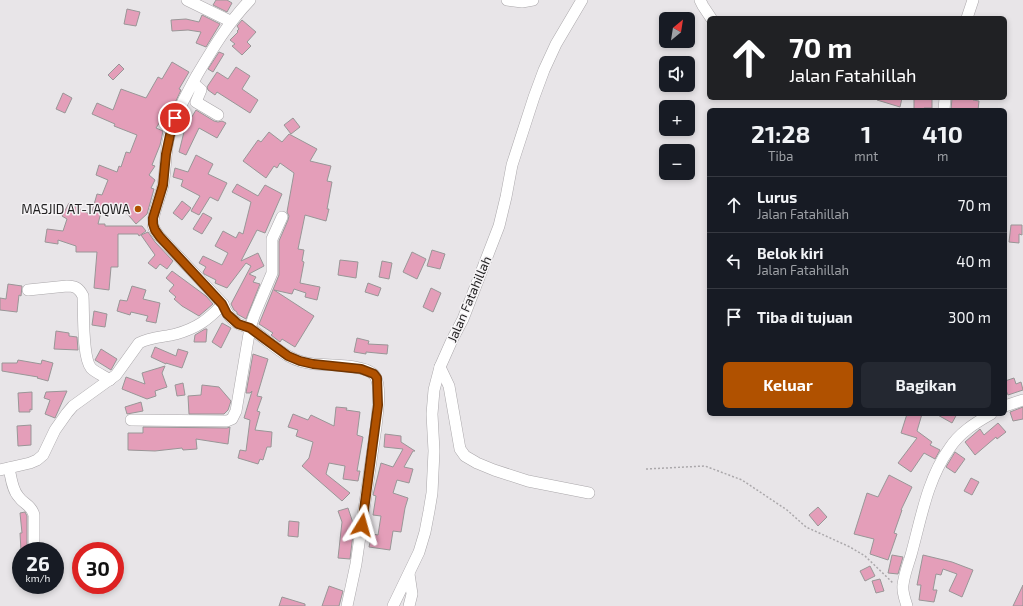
<!DOCTYPE html>
<html lang="id">
<head>
<meta charset="utf-8">
<style>
  body { margin:0; font-family:"Exo 2",sans-serif; background:#242831; color:#f1f3f6; height:100vh; display:flex; flex-direction:column; font-size:15px; white-space:nowrap }
  * { box-sizing:border-box; margin:0 }
  p { font-size:13px; color:#9ea1a6 }
  .icon { flex:none; width:22px; height:22px; fill:none; stroke:currentColor; stroke-width:2; stroke-linecap:round; stroke-linejoin:round }
  .map { position:relative; flex:1; overflow:hidden }
  .side { position:absolute; left:707px; top:108px; width:300px; height:308px; display:flex; flex-direction:column; background:#171b24; border-radius:6px; box-shadow:0 2px 6px #0003 }
  .side>* { flex:none }
  .guide { position:absolute; left:707px; top:16px; width:300px; height:84px; border-radius:6px; box-shadow:0 2px 6px #0003; background:#202124; color:#fff; overflow:hidden }
  .needle { width:26px; rotate:30deg }
  .tools { position:absolute; left:659px; top:12px; display:grid; gap:8px }
  .tools a { display:grid; place-items:center; width:36px; height:36px; border-radius:6px; background:#171b24; box-shadow:0 2px 6px #0003; font-size:20px }
  .speed { position:absolute; left:12px; top:542px; display:flex; gap:8px; font-size:20px; font-weight:700; text-align:center }
  .speed>* { display:grid; place-content:center; width:52px; height:52px; border-radius:50%; background:#171b24; box-shadow:0 2px 6px #0003; line-height:1 }
  .speed small { font-size:10px; font-weight:400 }
  .speed .limit { border:6px solid #d22; background:#fff; color:#111 }
  .pin { position:absolute; display:grid; place-items:center; width:34px; height:34px; color:#fff; margin:-17px; border:2px solid #fff; border-radius:50%; box-shadow:0 1px 4px #0007 }
  .me { position:absolute; width:44px; margin:-22px; rotate:8deg; stroke-linejoin:round; filter:drop-shadow(0 0 3px #0008) }
  .turn { display:flex; align-items:center; gap:14px; height:84px; padding:0 16px; font-size:18px }
  .turn .icon { width:52px; height:52px; stroke-width:2.5 }
  .turn b { display:block; font-size:28px; line-height:34px }
  .eta { display:flex; justify-content:space-evenly; align-items:center; height:68px; text-align:center }
  .eta b { font-size:24px; font-weight:700; line-height:28px }
  .primary-button { display:flex; gap:8px; margin-top:auto; padding:8px 16px }
  .primary-button a { flex:1; height:46px; border-radius:6px; background:#b05100; color:#fff; font-size:16px; font-weight:700; line-height:46px; text-align:center }
  .primary-button a+a { background:#242831; color:#f1f3f6 }
  ul { padding:0; list-style:none }
  li { display:flex; align-items:center; gap:12px; height:56px; padding:0 16px; border-top:1px solid #363941 }
  li div { flex:1 }
  li b { display:block; font-size:15px }
  li em { font-style:normal }
  .map>svg:first-child { display:block }
</style>
</head>
<body>
<div class="map">
<svg width="1023" height="606" viewBox="0 0 1023 606">
  <rect width="100%" height="100%" fill="#e8e5e8"/>
  <g fill="#e49eb9" stroke="#999697">
    <polygon points="216,0 227,0 232,3 227,12 213,5"/>
    <polygon points="127,9 140,12 136,26 124,24"/>
    <polygon points="202,15 220,24 206,47 196,43 201,32 188,30 172,31 171,20 186,19 199,22"/>
    <polygon points="242,20 256,32 247,42 251,46 242,55 232,46 235,44 230,40 238,32 237,31 239,29 237,26"/>
    <polygon points="219,52 224,54 213,72 208,69"/>
    <polygon points="172,62 189,72 179,89 181,90 174,105 172,104 156,128 163,131 160,145 152,165 155,166 149,175 155,180 151,188 154,189 147,214 136,224 124,210 103,204 98,224 105,224 105,226 142,226 146,231 139,236 138,234 118,234 118,267 111,267 109,290 94,288 97,252 76,252 76,246 58,240 58,244 45,242 47,229 63,231 67,219 62,216 69,203 91,215 97,194 102,195 108,180 96,175 99,165 117,172 119,166 121,167 126,152 130,153 137,135 114,126 115,124 92,114 97,103 113,110 121,89 146,98 158,77 162,79"/>
    <polygon points="119,64 124,69 113,80 108,75"/>
    <polygon points="236,67 250,76 242,89 258,100 250,113 217,92 215,95 208,90 207,87 217,72 228,79"/>
    <polygon points="63,93 72,98 65,113 56,109"/>
    <polygon points="878,98 902,98 900,107 877,100"/>
    <polygon points="914,98 932,99 932,108 924,108 924,110 914,110"/>
    <polygon points="952,98 973,98 973,100 979,101 978,110 951,110"/>
    <polygon points="196,110 214,121 218,122 222,121 226,123 217,138 199,128 186,155 179,152 185,128"/>
    <polygon points="293,118 300,127 291,134 284,125"/>
    <polygon points="269,132 282,142 289,134 317,149 310,161 331,166 327,181 332,182 327,209 329,209 326,221 305,215 298,249 304,250 302,261 304,262 300,283 320,287 317,300 305,297 306,293 294,289 292,294 274,290 314,316 295,347 282,339 280,342 271,335 273,333 259,324 279,275 279,241 288,220 289,216 287,212 294,173 280,163 277,168 274,166 266,178 243,161 258,140 261,142"/>
    <polygon points="196,155 213,164 208,174 227,183 218,201 210,197 199,215 191,211 200,196 181,186 183,180 173,177 175,168 188,172"/>
    <polygon points="237,184 258,196 265,185 282,194 265,233 257,230 241,261 258,253 264,266 249,274 256,277 253,282 260,284 246,319 237,314 237,312 234,310 231,304 251,266 246,263 227,288 215,283 216,280 204,274 203,272 206,267 199,263 203,256 222,265 228,253 215,246 223,231 236,238 239,232 243,234 251,202 232,192"/>
    <polygon points="182,201 191,208 182,220 173,213"/>
    <polygon points="203,213 212,218 202,234 193,229"/>
    <polygon points="1011,225 1022,225 1022,235 1019,234 1019,243 1009,242"/>
    <polygon points="148,232 155,242 173,261 167,269 160,264 156,269 148,263 155,255 141,235"/>
    <polygon points="432,250 445,254 440,269 427,266"/>
    <polygon points="412,252 426,259 417,279 403,272"/>
    <polygon points="340,260 358,262 356,278 338,275"/>
    <polygon points="382,261 392,263 389,279 379,277"/>
    <polygon points="172,271 206,296 213,304 199,316 182,306 174,299 176,297 169,291 174,285 166,278"/>
    <polygon points="368,283 381,288 378,296 365,292"/>
    <polygon points="8,284 22,286 21,296 19,295 17,312 0,310 0,298 6,299"/>
    <polygon points="132,286 146,290 143,299 160,303 156,323 146,321 148,316 131,312 130,315 117,311 120,300 127,301"/>
    <polygon points="431,288 441,293 433,312 423,307"/>
    <polygon points="94,311 107,314 105,327 92,325"/>
    <polygon points="222,323 231,328 221,348 212,342"/>
    <polygon points="205,329 207,329 206,342 194,342 195,335"/>
    <polygon points="56,331 69,333 69,336 77,337 78,350 54,349"/>
    <polygon points="357,338 369,341 368,344 388,345 387,354 366,352 366,354 354,352"/>
    <polygon points="155,347 176,356 178,349 188,352 182,368 166,363 166,364 151,357"/>
    <polygon points="101,349 117,359 111,370 95,360"/>
    <polygon points="253,354 268,359 257,396 262,397 257,411 260,412 255,430 272,432 271,447 267,447 263,460 260,459 258,464 238,458 240,450 246,451 250,420 244,418 252,391 250,393 246,393"/>
    <polygon points="18,360 41,364 42,360 53,363 48,381 37,378 38,377 2,371 2,363 17,363"/>
    <polygon points="165,366 162,373 167,387 155,391 156,396 147,399 122,389 126,377 145,384 142,373"/>
    <polygon points="1014,378 1016,384 1021,382 1023,390 1008,395 1005,388 1005,381"/>
    <polygon points="183,383 185,395 177,396 175,385"/>
    <polygon points="202,385 219,387 231,401 228,410 224,414 189,414 188,396 201,395"/>
    <polygon points="67,391 55,418 45,414 50,400 44,398 46,392"/>
    <polygon points="32,392 32,410 30,409 30,412 19,412 18,393"/>
    <polygon points="141,402 143,411 127,414 125,407"/>
    <polygon points="336,407 347,408 346,410 360,412 357,435 363,437 357,471 360,471 358,481 343,479 345,466 329,463 326,474 350,493 342,501 302,466 309,458 313,442 296,436 298,430 288,427 293,414 308,420 311,415 334,426"/>
    <polygon points="1023,407 1023,419 1013,421 1010,412"/>
    <polygon points="907,414 922,414 917,431 932,442 930,445 940,450 935,459 924,453 911,472 898,463 917,438 901,433"/>
    <polygon points="936,414 957,414 952,423"/>
    <polygon points="998,423 1006,432 997,439 996,437 975,455 965,442 980,429 984,435"/>
    <polygon points="31,425 31,445 18,446 17,426"/>
    <polygon points="143,427 227,428 230,427 228,444 196,439 197,449 183,450 182,448 155,451 128,450 128,433 143,433"/>
    <polygon points="385,434 401,436 401,442 415,451 413,451 404,467 413,469 409,483 397,480 393,493 408,498 405,508 401,532 393,531 390,550 369,547 372,534 378,535 381,516 373,515 376,496 373,495 381,463 393,467 403,449 384,447"/>
    <polygon points="955,452 965,459 955,473 946,467"/>
    <polygon points="889,475 912,487 901,510 902,510 894,533 897,534 888,560 870,554 874,539 854,534 867,493 878,497"/>
    <polygon points="971,478 979,482 972,495 964,491"/>
    <polygon points="818,507 827,517 818,526 809,515"/>
    <polygon points="348,508 354,526 350,559 338,558 342,522 338,511"/>
    <polygon points="25,512 27,516 27,551 21,551 20,533 22,533 20,513"/>
    <polygon points="289,521 299,522 298,537 288,536"/>
    <polygon points="892,555 903,557 898,574 888,573"/>
    <polygon points="923,555 952,562 973,570 962,597 949,591 957,574 943,569 941,575 936,574 933,590 937,590 934,602 919,600 921,585 917,585"/>
    <polygon points="870,566 875,576 865,581 860,571"/>
    <polygon points="880,579 884,591 876,593 872,581"/>
    <polygon points="1023,585 1023,606 1013,606"/>
    <polygon points="329,586 343,591 339,606 322,606"/>
    <polygon points="282,597 305,604 305,606 279,606"/>
  </g>
  <g fill="none" stroke-linecap="round" stroke-linejoin="round">
    <g stroke="#aaa7aa" stroke-width="12">
      <g id="minor">
        <polyline points="187,0 230,21"/>
        <path d="M 250,0 C 228,23 213,48 197,75 C 186,95 175,115 169,137 C 165,153 166,169 163,185 C 161,195 152,215 153,224 C 153,229 157,233 160,237 L 223,304 C 226,312 230,319 237,323 C 241,326 247,326 251,329 C 274,344 285,361 314,364 C 327,365 367,364 375,376 C 382,387 377,415 376,427 L 356,564 L 347,606"/>
        <polyline points="507,0 522,2 533,0"/>
        <polyline points="700,0 703,6 711,18"/>
        <polyline points="967,18 973,0"/>
        <polyline points="193,83 201,90 196,102 218,115"/>
        <polyline points="944,110 945,98"/>
        <path d="M 28,290 L 67,286 C 75,286 79,288 83,296 C 84,312 82,357 91,368 C 96,373 104,376 110,380"/>
        <polyline points="440,367 449,386 460,449 465,456 477,463 494,470 528,481 589,493"/>
        <polyline points="1005,406 1023,400"/>
        <polyline points="131,420 227,421 232,419 236,411 250,328 254,316 272,273 272,239 282,217"/>
        <path d="M 9,468 C 11,477 12,489 18,496 C 24,505 31,504 34,515 L 34,551"/>
        <path d="M 0,470 L 30,463 L 37,460 L 43,455 L 55,430 L 67,413 L 73,406 L 116,375 L 139,343 C 150,337 164,337 176,334 C 197,328 208,320 223,304"/>
        <polyline points="409,574 412,594 409,606"/>
        <polyline points="393,606 419,552 425,532 429,511 432,493 434,451 432,414 434,390 440,367 452,340 463,319 499,226 506,197 512,165 534,97 544,70 556,44 582,0"/>
        <path d="M 907,606 C 905,599 902,592 903,585 C 904,575 908,565 911,555 C 921,519 927,480 949,449 C 959,433 975,423 991,414"/>
      </g>
    </g>
    <polyline stroke="#aba8ab" stroke-width="1.5" stroke-dasharray="2 2" stroke-linecap="butt" points="646,469 705,466 742,480 787,510 806,527 850,547 865,556 893,583"/>
    <use href="#minor" stroke="#fff" stroke-width="11"/>
  </g>
  <g fill="none" stroke-linecap="round" stroke-linejoin="round">
    <g stroke="#723500" stroke-width="10">
      <polyline id="route" points="175,118 170,135 166,154 163,185 153,218 153,224 155,230 160,237 222,304 227,314 238,324 250,328 288,356 300,361 313,364 361,369 374,374 377,378 378,405 362,525"/>
    </g>
    <use href="#route" stroke="#b05100" stroke-width="7"/>
  </g>
  <circle fill="#b05100" stroke="#f5f3f5" stroke-width="1.5" cx="138" cy="209" r="4"/>
  <g text-anchor="middle" dominant-baseline="central" stroke-width="3" stroke-linejoin="round" paint-order="stroke">
    <g font-size="13" fill="#201f20" stroke="#f5f3f5" text-anchor="end">
      <text x="130" y="209">MASJID AT-TAQWA</text>
    </g>
    <g font-size="13" fill="#201f20" stroke="#f5f3f5">
      <text transform="translate(469 299) rotate(-67)">Jalan Fatahillah</text>
    </g>
  </g>
</svg>
<div class="tools">
<a><svg class="needle" viewBox="-14 -14 28 28"><path d="M0-13l5 13h-10z" fill="#e53935"/><path d="M0 13l5-13h-10z" fill="#9ea1a6"/></svg></a>
<a><svg class="icon" aria-label="sound" viewBox="0 0 24 24"><path d="M4 9h4l5-4v14l-5-4H4zM17 9q2 3 0 6"/></svg></a>
<a>+</a>
<a>−</a>
</div>
<div class="speed"><div>26<small>km/h</small></div><div class="limit">30</div></div>
<div class="pin" style="left:175px;top:118px;background:#d93025"><svg class="icon" aria-label="arrive" viewBox="0 0 24 24"><path d="M6 21V4h12l-3 4 3 4H6"/></svg></div>
<svg class="me" style="left:362px;top:525px" viewBox="-20 -20 40 40"><path d="M0-17L14 15 0 8-14 15z" fill="#b05100" stroke="#fff" stroke-width="4"/></svg>
<div class="guide">
<div class="turn"><svg class="icon" aria-label="ahead" viewBox="0 0 24 24"><path d="M12 20V5M6 11l6-6 6 6"/></svg><div><b>70 m</b>Jalan Fatahillah</div></div>
</div>
<section class="side">
<div class="eta">
<div><b>21:28</b><p>Tiba</p></div>
<div><b>1</b><p>mnt</p></div>
<div><b>410</b><p>m</p></div>
</div>
<ul>
<li><svg class="icon" aria-label="ahead" viewBox="0 0 24 24"><path d="M12 20V5M6 11l6-6 6 6"/></svg><div><b>Lurus</b><p>Jalan Fatahillah</p></div><em>70 m</em></li>
<li><svg class="icon" aria-label="left" viewBox="0 0 24 24"><path d="M17 20v-9H6M10 6l-5 5 5 5"/></svg><div><b>Belok kiri</b><p>Jalan Fatahillah</p></div><em>40 m</em></li>
<li><svg class="icon" aria-label="arrive" viewBox="0 0 24 24"><path d="M6 21V4h12l-3 4 3 4H6"/></svg><div><b>Tiba di tujuan</b></div><em>300 m</em></li>
</ul>
<div class="primary-button"><a>Keluar</a><a>Bagikan</a></div>
</section>
</div>
</body>
</html>
